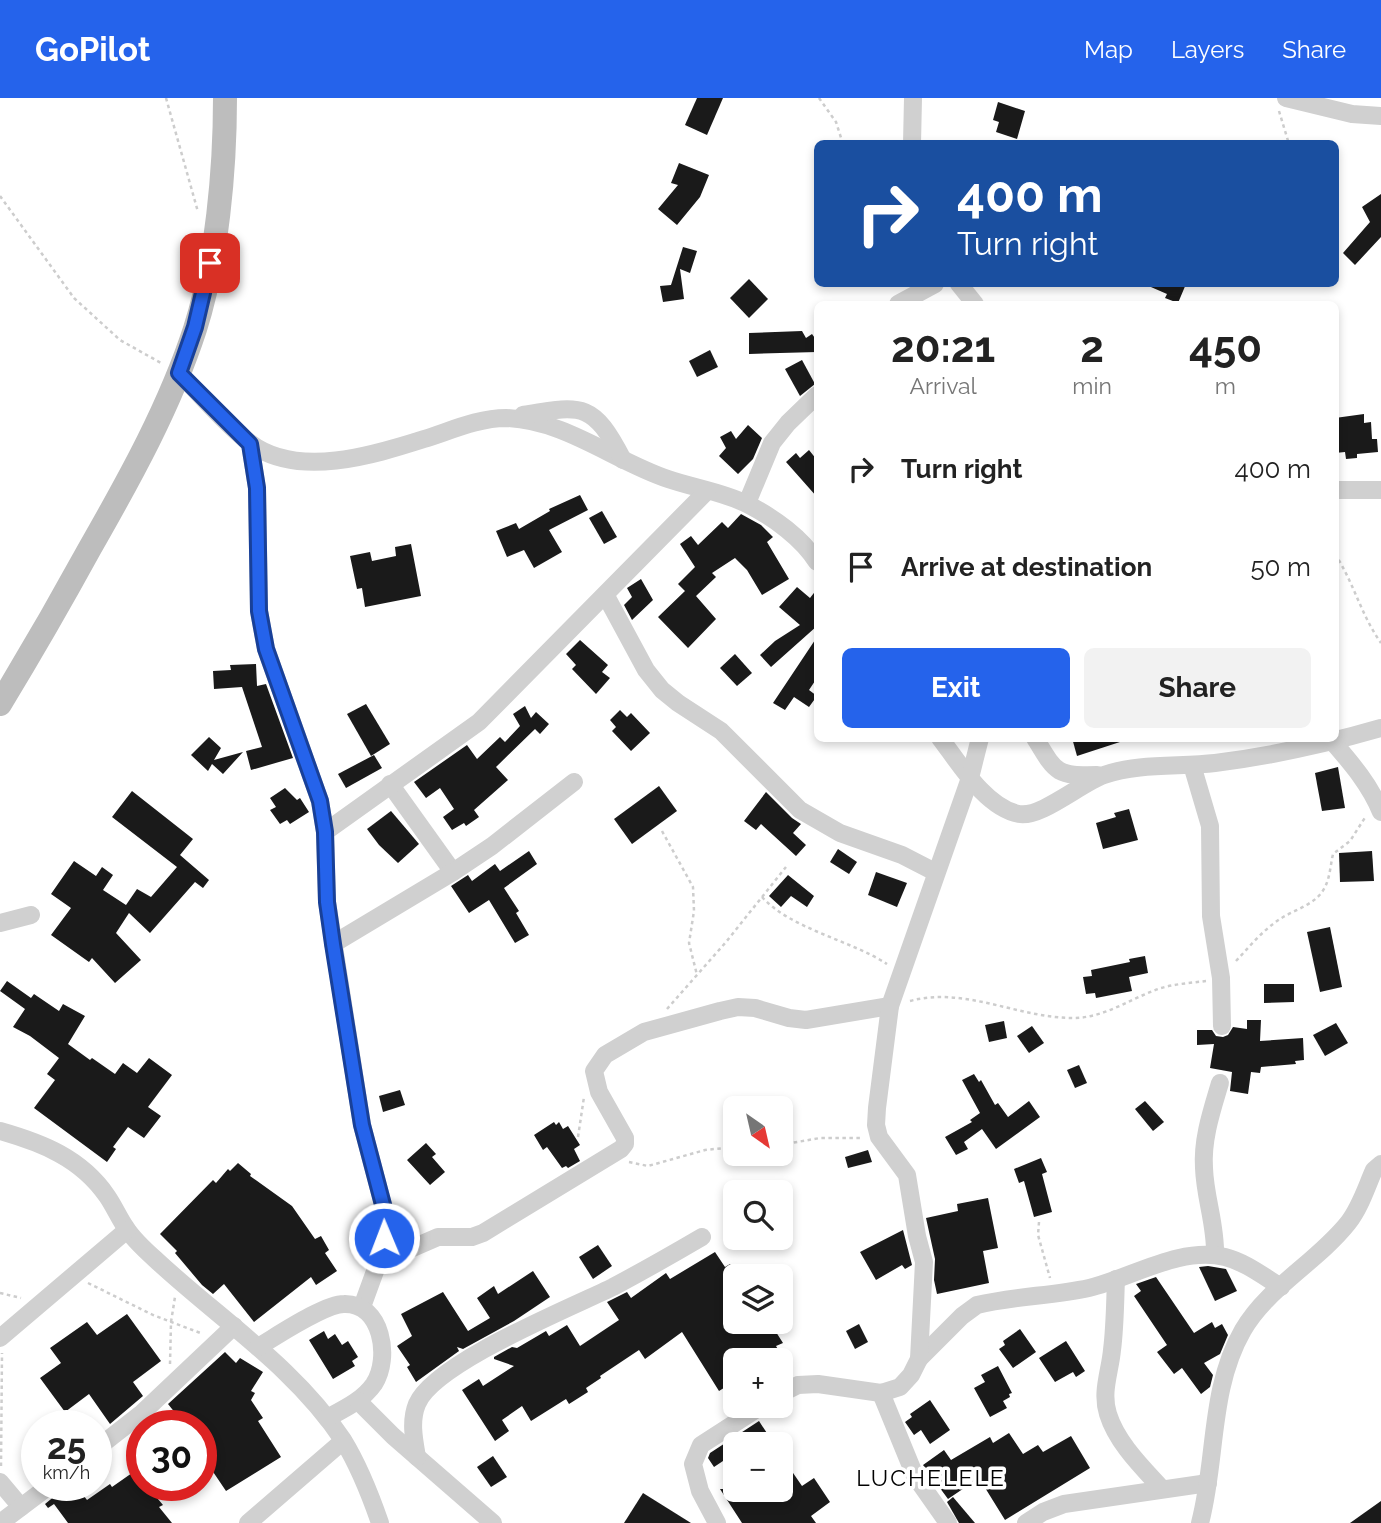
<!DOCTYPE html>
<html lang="en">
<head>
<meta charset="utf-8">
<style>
  body { margin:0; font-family:Raleway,sans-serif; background:#f2f2f2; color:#222; height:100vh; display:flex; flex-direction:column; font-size:26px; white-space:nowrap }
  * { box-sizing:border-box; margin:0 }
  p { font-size:23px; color:#767676 }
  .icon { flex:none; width:38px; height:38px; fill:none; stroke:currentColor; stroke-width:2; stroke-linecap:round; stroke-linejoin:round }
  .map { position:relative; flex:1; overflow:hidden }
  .drawer { position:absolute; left:814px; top:203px; width:525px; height:441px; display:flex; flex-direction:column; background:#fff; border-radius:10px; box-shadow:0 4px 10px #0003 }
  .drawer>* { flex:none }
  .guide { position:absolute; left:814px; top:42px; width:525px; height:147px; border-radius:10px; box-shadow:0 4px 10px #0003; background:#1a4fa0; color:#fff; overflow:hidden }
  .needle { width:46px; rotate:146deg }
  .controls { position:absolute; left:723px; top:998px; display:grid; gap:14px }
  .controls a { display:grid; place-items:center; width:70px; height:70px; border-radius:10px; background:#fff; box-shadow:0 4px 10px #0003; font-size:35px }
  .speed { position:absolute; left:21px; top:1312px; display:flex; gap:14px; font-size:35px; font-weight:700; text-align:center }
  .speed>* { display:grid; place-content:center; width:91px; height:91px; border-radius:50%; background:#fff; box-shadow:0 4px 10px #0003; line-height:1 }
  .speed small { font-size:18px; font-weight:400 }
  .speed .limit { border:10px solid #d22; background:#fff; color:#111 }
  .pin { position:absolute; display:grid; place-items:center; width:60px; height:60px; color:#fff; margin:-30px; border-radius:14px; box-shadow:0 4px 10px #0006 }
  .me { position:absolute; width:77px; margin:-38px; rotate:359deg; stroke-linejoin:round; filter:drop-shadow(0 0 5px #0008) }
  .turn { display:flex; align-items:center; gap:24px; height:147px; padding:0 28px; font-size:32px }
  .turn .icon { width:91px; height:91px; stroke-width:2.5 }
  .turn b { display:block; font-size:49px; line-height:60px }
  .eta { display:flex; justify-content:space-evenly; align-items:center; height:119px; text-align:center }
  .eta b { font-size:42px; font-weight:700; line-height:49px }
  .cta { display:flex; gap:14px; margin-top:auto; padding:14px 28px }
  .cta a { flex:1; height:80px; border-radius:10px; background:#2563eb; color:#fff; font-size:28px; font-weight:700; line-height:80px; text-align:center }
  .cta a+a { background:#f2f2f2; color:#222 }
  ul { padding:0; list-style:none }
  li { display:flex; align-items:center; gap:21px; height:98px; padding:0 28px }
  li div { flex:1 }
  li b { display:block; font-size:26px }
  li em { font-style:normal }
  header { display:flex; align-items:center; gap:42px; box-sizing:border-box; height:98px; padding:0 35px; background:#2563eb; color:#fff }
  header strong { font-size:33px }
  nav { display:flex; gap:38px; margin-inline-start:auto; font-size:24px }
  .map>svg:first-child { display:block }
</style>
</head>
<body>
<header>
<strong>GoPilot</strong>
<nav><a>Map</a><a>Layers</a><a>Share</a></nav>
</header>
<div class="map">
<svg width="1381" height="1425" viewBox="0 0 1381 1425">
  <rect width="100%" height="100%" fill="#fff"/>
  <g fill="#1a1a1a">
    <polygon points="697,0 723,0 707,37 685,27"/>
    <polygon points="998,4 1025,13 1017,41 996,34 999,24 993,22"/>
    <polygon points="679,65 709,77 700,99 677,127 658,111 678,87 671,85"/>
    <polygon points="1381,96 1381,139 1355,167 1343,155 1370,124 1362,109"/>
    <polygon points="683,149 697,153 690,175 680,171 684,201 663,204 660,188 671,187"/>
    <polygon points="749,181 768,201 749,220 730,200"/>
    <polygon points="1144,186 1186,186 1178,205 1165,200 1167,196"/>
    <polygon points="802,233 806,240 812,236 817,243 817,254 749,256 749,235"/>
    <polygon points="710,252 718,269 697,279 689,263"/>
    <polygon points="802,262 815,286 800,298 785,271"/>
    <polygon points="1364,316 1364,325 1371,324 1372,341 1377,341 1378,354 1357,356 1357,360 1346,361 1345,354 1335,355 1335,320"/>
    <polygon points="748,327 762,340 753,361 738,376 719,358 726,350 720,339 731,333 736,341"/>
    <polygon points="809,352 817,362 817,399 786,364 796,355 800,360"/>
    <polygon points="580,397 588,412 549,432 562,454 534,470 524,452 507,459 496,433 516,425 519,431 550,413 549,411"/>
    <polygon points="602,413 617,439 604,446 589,420"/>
    <polygon points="741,416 761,427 773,439 767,444 789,481 762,497 747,472 735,460 712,475 716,479 696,498 716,521 688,550 658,519 685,493 678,486 695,469 680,446 691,438 698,447 722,424 728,430"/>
    <polygon points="411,446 421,498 365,509 362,490 357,491 350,458 370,454 372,463 396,458 395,449"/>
    <polygon points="641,481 653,502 632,522 624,507 632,499 627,490"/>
    <polygon points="797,489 810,500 817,491 817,528 771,569 760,557 775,543 800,527 779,509"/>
    <polygon points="817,539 817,580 809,592 817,598 809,609 794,599 785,612 773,605"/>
    <polygon points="580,542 608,567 602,574 610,580 596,596 572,571 576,567 566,556"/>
    <polygon points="735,556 752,575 737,588 720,570"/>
    <polygon points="256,566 257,588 266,586 293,660 251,672 246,653 262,649 242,589 214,591 213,573 231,572 230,567"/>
    <polygon points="366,606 390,646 371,658 347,616"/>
    <polygon points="525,608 531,620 536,614 549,626 540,636 535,631 496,669 508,682 474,712 479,719 466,728 464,725 452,732 443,719 454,711 440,690 426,700 414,684 467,647 477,661 500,639 505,644 520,628 513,616"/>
    <polygon points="620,612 627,619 631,615 650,635 631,653 612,633 616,629 610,622"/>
    <polygon points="209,639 221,650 214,662 243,654 223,676 212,666 208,673 191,657"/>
    <polygon points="1072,640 1123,640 1123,643 1077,658"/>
    <polygon points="374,657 382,670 346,690 338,676"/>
    <polygon points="1338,669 1345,710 1322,713 1315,675"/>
    <polygon points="659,688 677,713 632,746 614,721"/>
    <polygon points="285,690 297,702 300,700 309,714 290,726 287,722 280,726 270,712 276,709 270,700"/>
    <polygon points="132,693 193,741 180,757 209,782 203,790 195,784 150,835 129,815 116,835 141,862 115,885 92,860 89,864 51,837 71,810 51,796 74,763 96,778 102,769 113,777 103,792 126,807 137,791 151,799 177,769 112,719"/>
    <polygon points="766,694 792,720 801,726 793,735 806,747 796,758 761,726 756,732 744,723"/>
    <polygon points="1129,711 1138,742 1103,751 1096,725 1116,719 1114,715"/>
    <polygon points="391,713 419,746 398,765 379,747 367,731"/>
    <polygon points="838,751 857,764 849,776 830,764"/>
    <polygon points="529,753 537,766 504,790 519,813 516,815 529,837 515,845 489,802 469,815 451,788 468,777 472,783 495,766 500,773"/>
    <polygon points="1372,753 1374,783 1340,784 1339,755"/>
    <polygon points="876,774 907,785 897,809 868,797"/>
    <polygon points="788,777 814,798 807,809 791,798 781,809 769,798"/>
    <polygon points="1330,829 1342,889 1320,894 1307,834"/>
    <polygon points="1145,858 1148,875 1129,879 1132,893 1096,900 1095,895 1086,896 1083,879 1092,878 1091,872 1130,864 1129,861"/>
    <polygon points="7,883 31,900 34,896 59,913 63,906 85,918 68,946 90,962 92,960 115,976 123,965 137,975 149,960 172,977 148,1009 161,1018 144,1040 128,1029 113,1049 116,1051 107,1064 34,1010 55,982 47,976 59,960 30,938 13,929 25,911 0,893"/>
    <polygon points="1264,886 1294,886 1294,904 1264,905"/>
    <polygon points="1247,922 1261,922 1260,943 1303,940 1304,962 1295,963 1296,966 1261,969 1260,975 1251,974 1248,996 1230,993 1232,974 1210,970 1214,946 1197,947 1197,932 1212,932 1216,938 1223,939 1228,937 1233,929 1247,931"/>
    <polygon points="1004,923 1007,940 989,944 985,927"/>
    <polygon points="1336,925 1348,945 1325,958 1313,937"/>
    <polygon points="1032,928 1044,945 1029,955 1017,938"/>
    <polygon points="1079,967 1087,985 1075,990 1067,972"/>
    <polygon points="974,976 979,984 981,982 995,1007 998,1005 1008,1019 1029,1003 1040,1019 996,1051 982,1031 964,1044 968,1051 956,1057 945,1039 972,1024 970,1022 980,1015 962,982"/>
    <polygon points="400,992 405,1007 383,1014 379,998"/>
    <polygon points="1145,1003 1164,1024 1153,1033 1135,1011"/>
    <polygon points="554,1024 556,1027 559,1024 563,1031 568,1028 580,1047 574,1051 580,1063 568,1070 566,1068 562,1070 547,1049 543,1052 534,1037"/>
    <polygon points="426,1045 436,1056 432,1059 445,1074 430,1087 407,1062"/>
    <polygon points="868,1052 872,1064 848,1070 845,1059"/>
    <polygon points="1041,1060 1047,1074 1042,1076 1052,1114 1034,1119 1024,1083 1019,1085 1014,1071"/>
    <polygon points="238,1065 251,1076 250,1078 292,1108 315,1141 321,1138 329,1152 325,1155 337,1173 316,1187 311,1179 254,1224 224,1186 213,1196 202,1187 175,1155 177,1153 160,1136 213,1082 216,1085 228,1071 230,1073"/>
    <polygon points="988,1100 998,1150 983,1153 989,1185 937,1196 934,1182 935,1161 926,1120 958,1113 957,1106"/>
    <polygon points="903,1132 912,1167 905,1171 902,1167 876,1182 860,1154"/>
    <polygon points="598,1147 612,1168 593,1181 579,1159"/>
    <polygon points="715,1154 725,1169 730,1166 735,1174 735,1223 769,1223 783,1245 776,1248 779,1253 765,1262 735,1262 735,1283 719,1293 682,1234 645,1261 639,1252 600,1278 601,1280 586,1290 588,1294 569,1306 566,1301 531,1323 522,1308 502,1322 509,1333 495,1343 462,1292 479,1281 483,1288 514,1268 494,1261 494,1259 512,1249 517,1250 546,1233 549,1238 567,1227 580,1248 619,1222 607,1204 627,1194 631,1200 666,1175 670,1181"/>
    <polygon points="1208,1168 1226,1171 1237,1193 1215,1203 1199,1169"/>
    <polygon points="533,1173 550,1199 514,1223 463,1251 457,1249 459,1253 416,1284 407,1269 410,1267 397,1248 412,1238 401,1216 443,1194 468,1233 490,1220 477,1200 494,1188 498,1196"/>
    <polygon points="1156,1179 1194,1235 1212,1224 1215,1230 1222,1226 1228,1237 1220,1256 1204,1265 1213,1277 1210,1289 1201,1296 1182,1270 1174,1276 1157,1254 1167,1247 1134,1198 1141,1193 1136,1186"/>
    <polygon points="127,1216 161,1263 133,1284 143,1298 110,1326 89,1296 65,1314 40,1280 61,1265 50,1250 87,1224 97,1237"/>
    <polygon points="859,1226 868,1244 855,1251 846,1233"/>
    <polygon points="1020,1231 1036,1254 1013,1270 999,1251 1005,1247 1003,1243"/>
    <polygon points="324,1233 328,1241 335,1236 342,1247 348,1243 358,1259 352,1263 355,1268 333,1281 309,1242"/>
    <polygon points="1066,1243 1085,1273 1076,1279 1073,1274 1055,1284 1039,1260"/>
    <polygon points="225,1254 236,1265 240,1260 263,1274 251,1293 255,1295 251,1302 263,1320 258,1323 281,1359 226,1393 201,1356 201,1328 159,1328 176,1316 168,1306"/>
    <polygon points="998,1268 1012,1295 1009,1296 1010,1299 1003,1303 1007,1310 990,1319 974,1290 985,1284 981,1277"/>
    <polygon points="930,1302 950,1332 930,1346 921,1332 914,1337 905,1324 912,1319 910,1316"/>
    <polygon points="759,1323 774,1346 735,1346 735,1355 714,1369 708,1360 710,1355"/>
    <polygon points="1009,1335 1023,1356 1038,1347 1043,1354 1071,1338 1090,1370 1005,1422 979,1380 948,1401 923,1367 944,1352 951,1362 990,1339 993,1345"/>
    <polygon points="780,1356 802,1388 814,1380 830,1404 811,1418 816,1425 742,1425 720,1391 780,1391"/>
    <polygon points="493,1358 507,1379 491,1389 477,1369"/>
    <polygon points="142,1368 142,1388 147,1388 163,1407 159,1409 172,1425 68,1425 54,1406 48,1410 45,1406 56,1397 60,1388 76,1388 87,1402 110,1386 112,1389"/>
    <polygon points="643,1395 691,1425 624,1425"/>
    <polygon points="953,1399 975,1425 959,1425 947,1404"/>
    <polygon points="1381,1403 1381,1425 1350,1425"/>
  </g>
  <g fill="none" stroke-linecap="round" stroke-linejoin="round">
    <g stroke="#cdcdcd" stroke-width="2.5" stroke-dasharray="3.5 3.5" stroke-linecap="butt">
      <polyline points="166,0 198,114"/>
      <polyline points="819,0 836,24 843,46"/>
      <polyline points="1279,13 1289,46"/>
      <polyline points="0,98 74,200 120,242 161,265"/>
      <path d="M 1335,456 C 1354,485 1361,517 1381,545"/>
      <polyline points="662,733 693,789 694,813 689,845 697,877"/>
      <path d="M 762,799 C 791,831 850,842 887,866"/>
      <path d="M 1236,863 C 1250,848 1263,832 1280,821 C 1294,812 1313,807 1322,794 C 1330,783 1330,769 1333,756 L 1350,743 L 1366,718"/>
      <path d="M 910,903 C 964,888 1018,920 1073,920 C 1104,920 1130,901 1158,891 C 1173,886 1190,885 1206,883"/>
      <polyline points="667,911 726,844 786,769"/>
      <polyline points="578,1039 584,999"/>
      <polyline points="780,1047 820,1040 862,1040"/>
      <polyline points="629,1064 648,1068 705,1052 735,1049"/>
      <polyline points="1039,1124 1038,1137 1050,1180"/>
      <polyline points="88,1185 153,1217 203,1236"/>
      <polyline points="0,1195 21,1200"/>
      <polyline points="170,1266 171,1224 175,1199"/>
      <polyline points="1,1368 2,1255"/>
    </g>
    <g stroke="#d0d0d0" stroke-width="18">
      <polyline points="1286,0 1352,16 1381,18"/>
      <polyline points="912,46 913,0"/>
      <polyline points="959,186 975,206"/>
      <polyline points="898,206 935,186"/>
      <path d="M 179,275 C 201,297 226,327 250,345 C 297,381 374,357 424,341 C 450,333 478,320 506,320 C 565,322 614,363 668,381 C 694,390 724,394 749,407 C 774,420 802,440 817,464"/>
      <path d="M 523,317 C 583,307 593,304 623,362"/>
      <polyline points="250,346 257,390 259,513 266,551 320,703 325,734 327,804 362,1027 386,1118 378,1165 362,1209"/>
      <polyline points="1335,392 1381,392"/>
      <polyline points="747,405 772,345 788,325 817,297"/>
      <polyline points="606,498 646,572 662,592 678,605 721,633 800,712 840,735 902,757 935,774"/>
      <path d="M 940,640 C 959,665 986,710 1019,716 C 1041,720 1081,685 1104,677 C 1138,665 1179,669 1215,665 C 1271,658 1326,646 1381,630"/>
      <path d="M 1035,640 C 1056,675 1056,678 1097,677"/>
      <path d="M 1333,644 C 1352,666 1370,687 1381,714"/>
      <polyline points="1192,667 1210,728 1211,818 1221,880 1222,928"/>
      <polyline points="390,686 453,774"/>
      <polyline points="325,734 479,624 707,393"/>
      <polyline points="0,825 31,817"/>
      <polyline points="333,846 453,774 492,748 574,684"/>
      <path d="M 0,1033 C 42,1045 81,1060 107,1098 C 114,1108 119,1120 126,1130 C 133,1141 145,1152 155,1161 C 218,1220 295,1269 343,1342 C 359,1368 370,1396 380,1425"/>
      <path d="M 1215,1157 C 1216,1127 1205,1100 1204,1070 C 1202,1041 1212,1012 1220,985"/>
      <polyline points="378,1165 438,1139 472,1139 483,1135 621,1051 625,1046 625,1040 599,994 594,973 605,957 644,934 720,913 738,909 755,910 789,920 806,922 890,908"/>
      <path d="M 1116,1181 C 1115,1205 1115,1229 1112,1252 C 1110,1274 1101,1294 1108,1316 C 1117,1345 1142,1369 1162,1391"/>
      <polyline points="0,1240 127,1132"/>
      <path d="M 258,1249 C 277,1238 324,1206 344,1206 C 382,1205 391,1260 374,1286 C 363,1302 344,1311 327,1320"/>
      <path d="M 919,1261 L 962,1218 L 977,1207 C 1014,1198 1052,1198 1089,1190 C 1131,1180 1180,1148 1225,1159 C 1245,1164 1263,1178 1281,1189"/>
      <polyline points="881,1295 915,1378 948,1425"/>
      <polyline points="780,1296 798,1287 818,1286 881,1295 900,1289 911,1277 919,1261 924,1164 917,1138 907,1077 879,1039 876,1027 877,1010 890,908 970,680 980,640"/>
      <polyline points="358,1303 393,1338 493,1425"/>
      <polyline points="96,1351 142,1315 234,1228"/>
      <path d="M 417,1359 C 414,1342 410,1323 417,1306 C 434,1265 570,1210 613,1189 C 643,1173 673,1156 702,1139"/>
      <polyline points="0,1384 21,1409"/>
      <polyline points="0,1425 49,1388"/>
      <polyline points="248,1425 343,1343"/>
      <polyline points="717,1425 700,1393 693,1366 701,1347 763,1307"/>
      <polyline points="1026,1425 1043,1414 1064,1406 1208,1385"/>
      <path d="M 1200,1425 C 1217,1361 1209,1291 1243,1232 C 1268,1189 1317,1164 1348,1125 C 1360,1110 1366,1090 1374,1072 L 1381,1066"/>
    </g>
    <path stroke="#bdbdbd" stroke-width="24" d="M 0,606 C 31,555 61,503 90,450 C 130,380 170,308 195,231 C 217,162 225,72 225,0"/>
  </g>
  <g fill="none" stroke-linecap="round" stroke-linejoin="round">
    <g stroke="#184099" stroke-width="18">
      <polyline id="route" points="210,165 195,229 179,275 250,346 257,390 259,513 266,551 320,703 325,734 327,804 333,846 362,1027 386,1118 384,1140"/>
    </g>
    <use href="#route" stroke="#2563eb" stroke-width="12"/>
  </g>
  <g text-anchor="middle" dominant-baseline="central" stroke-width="7" stroke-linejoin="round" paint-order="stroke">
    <g font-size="23" letter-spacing="2" fill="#000" stroke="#fff">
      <text x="931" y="1379">LUCHELELE</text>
    </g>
  </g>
</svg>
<div class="controls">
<a><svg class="needle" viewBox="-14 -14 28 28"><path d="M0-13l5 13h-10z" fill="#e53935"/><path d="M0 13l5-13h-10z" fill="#767676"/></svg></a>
<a><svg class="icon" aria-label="search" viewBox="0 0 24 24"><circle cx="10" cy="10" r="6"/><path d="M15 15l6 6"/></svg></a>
<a><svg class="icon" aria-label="layers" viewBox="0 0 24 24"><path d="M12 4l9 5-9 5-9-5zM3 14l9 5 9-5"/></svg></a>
<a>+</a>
<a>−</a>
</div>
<div class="speed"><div>25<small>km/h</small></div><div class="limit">30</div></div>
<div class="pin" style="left:210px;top:165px;background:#d93025"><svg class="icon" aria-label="arrive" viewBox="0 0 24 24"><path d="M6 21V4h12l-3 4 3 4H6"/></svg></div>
<svg class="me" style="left:384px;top:1140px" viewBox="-20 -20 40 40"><circle r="17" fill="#2563eb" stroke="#fff" stroke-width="3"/><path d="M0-11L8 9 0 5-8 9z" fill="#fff"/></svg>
<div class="guide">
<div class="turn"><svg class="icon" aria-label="right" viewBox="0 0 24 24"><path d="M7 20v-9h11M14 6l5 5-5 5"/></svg><div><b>400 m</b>Turn right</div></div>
</div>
<section class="drawer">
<div class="eta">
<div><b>20:21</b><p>Arrival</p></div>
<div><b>2</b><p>min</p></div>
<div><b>450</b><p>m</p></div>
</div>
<ul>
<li><svg class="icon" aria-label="right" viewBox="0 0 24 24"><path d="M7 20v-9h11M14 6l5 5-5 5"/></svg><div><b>Turn right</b></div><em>400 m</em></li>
<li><svg class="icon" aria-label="arrive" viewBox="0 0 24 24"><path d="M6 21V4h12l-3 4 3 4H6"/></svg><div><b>Arrive at destination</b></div><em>50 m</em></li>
</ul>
<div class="cta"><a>Exit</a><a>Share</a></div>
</section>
</div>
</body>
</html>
